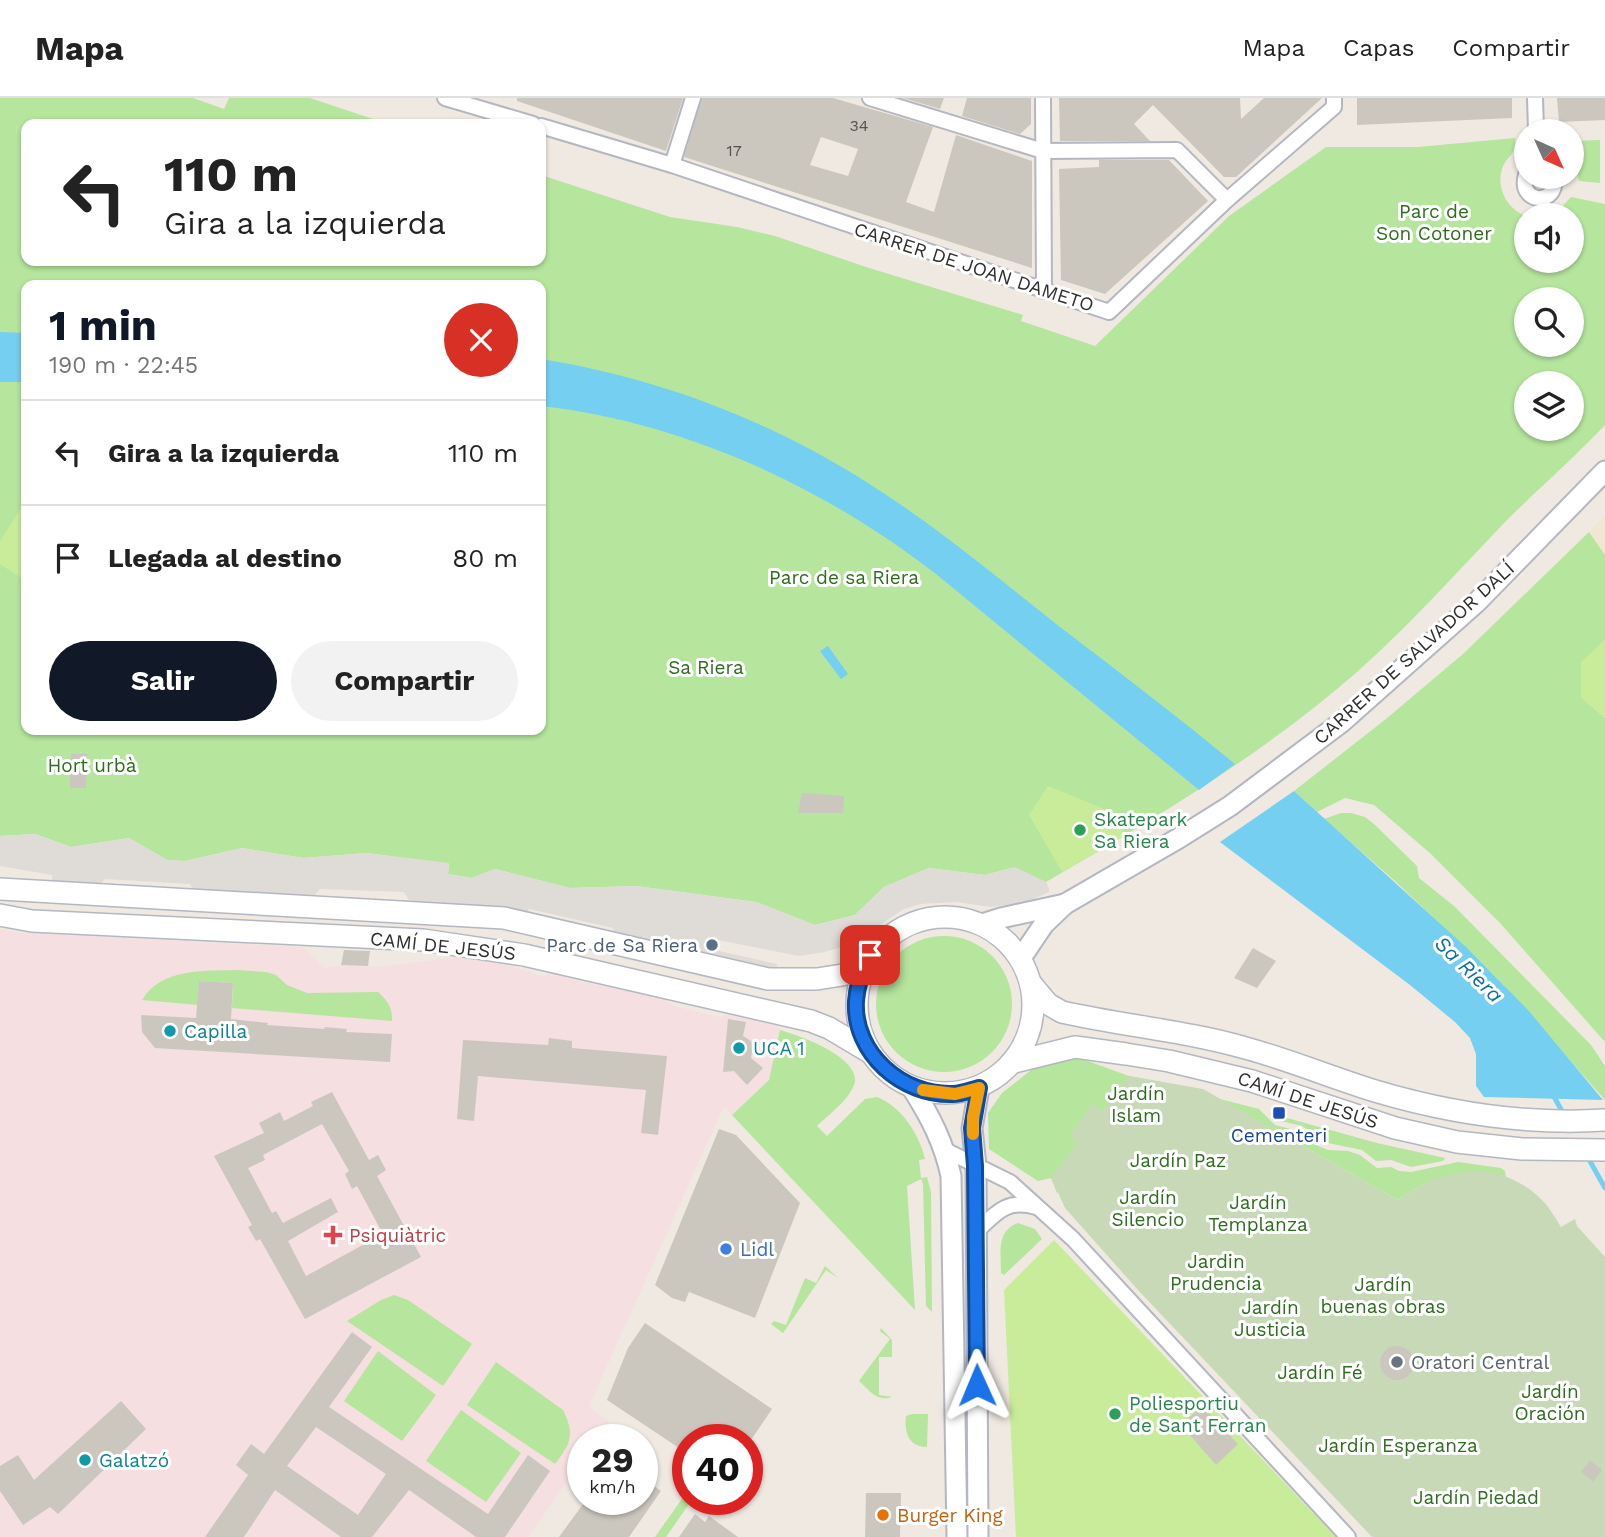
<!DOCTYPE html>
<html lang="es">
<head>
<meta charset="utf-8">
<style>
  body { margin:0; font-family:"Work Sans",sans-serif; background:#f2f2f2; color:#222; height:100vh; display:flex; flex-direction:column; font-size:26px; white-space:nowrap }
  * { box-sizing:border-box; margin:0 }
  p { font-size:23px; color:#767676 }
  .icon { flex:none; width:38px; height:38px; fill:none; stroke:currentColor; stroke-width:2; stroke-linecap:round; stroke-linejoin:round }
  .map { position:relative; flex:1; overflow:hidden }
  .sheet { position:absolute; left:21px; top:182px; width:525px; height:455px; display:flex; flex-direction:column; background:#fff; border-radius:14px; box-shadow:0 2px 5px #0004 }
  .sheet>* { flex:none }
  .banner { position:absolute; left:21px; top:21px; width:525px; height:147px; border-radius:14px; box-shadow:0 2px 5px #0004; background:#fff; color:#222; overflow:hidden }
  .needle { width:46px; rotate:135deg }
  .tools { position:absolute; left:1514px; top:21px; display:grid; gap:14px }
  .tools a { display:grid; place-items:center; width:70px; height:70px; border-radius:50%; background:#fff; box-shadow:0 2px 5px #0004; font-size:35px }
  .speed { position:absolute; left:567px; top:1326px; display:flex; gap:14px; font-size:35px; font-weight:700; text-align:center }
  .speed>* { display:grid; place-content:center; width:91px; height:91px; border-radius:50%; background:#fff; box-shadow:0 2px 5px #0004; line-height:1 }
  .speed small { font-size:18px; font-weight:400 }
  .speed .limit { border:10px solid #d22; background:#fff; color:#111 }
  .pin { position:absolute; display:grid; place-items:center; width:60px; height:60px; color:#fff; margin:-30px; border-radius:14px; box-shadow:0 4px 10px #0006 }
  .me { position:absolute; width:77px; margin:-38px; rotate:359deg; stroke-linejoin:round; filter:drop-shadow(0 0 5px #0008) }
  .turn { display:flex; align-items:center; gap:24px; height:147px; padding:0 28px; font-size:32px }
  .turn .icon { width:91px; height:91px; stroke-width:2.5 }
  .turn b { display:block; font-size:49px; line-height:60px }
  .round { display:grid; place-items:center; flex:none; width:74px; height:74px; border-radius:37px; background:#f2f2f2 }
  .headline { display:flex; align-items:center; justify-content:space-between; height:119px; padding:0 28px }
  h1 { font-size:42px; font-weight:700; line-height:52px; color:#111827 }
  .primary-button { display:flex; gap:14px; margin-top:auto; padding:14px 28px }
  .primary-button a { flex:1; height:80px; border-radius:42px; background:#111827; color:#fff; font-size:28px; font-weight:700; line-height:80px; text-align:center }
  .primary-button a+a { background:#f2f2f2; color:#222 }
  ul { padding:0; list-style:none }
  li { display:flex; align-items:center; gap:21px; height:105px; padding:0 28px; border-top:2px solid #e0e0e0 }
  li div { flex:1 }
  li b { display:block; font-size:26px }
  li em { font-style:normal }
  header { display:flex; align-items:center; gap:42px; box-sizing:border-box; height:98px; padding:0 35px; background:#fff; border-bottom:2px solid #e0e0e0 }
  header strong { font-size:33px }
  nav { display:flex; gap:38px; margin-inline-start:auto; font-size:24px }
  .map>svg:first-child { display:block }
</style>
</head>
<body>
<header>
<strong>Mapa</strong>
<nav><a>Mapa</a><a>Capas</a><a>Compartir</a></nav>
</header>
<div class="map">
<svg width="1605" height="1439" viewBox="0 0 1605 1439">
  <rect width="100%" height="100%" fill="#efe9e1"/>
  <polygon fill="#f0e6d1" points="1605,418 1605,457 1589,434"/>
  <polygon fill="#f5dfe0" points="0,831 20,835 303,849 325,870 341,867 378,869 459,859 482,860 546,879 548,874 583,884 638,895 665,902 674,908 722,920 723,917 776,925 780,932 769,982 732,1017 724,1008 589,1308 609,1324 596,1342 583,1342 583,1361 528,1439 0,1439"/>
  <g fill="#b6e59e" fill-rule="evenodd">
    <path d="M 0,0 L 193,0 L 224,11 L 229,0 L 310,0 L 388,26 L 26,26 L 26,163 L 541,163 L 541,77 L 670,119 L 737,129 L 775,138 L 866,169 L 1023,217 L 1021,223 L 1095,248 L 1229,118 L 1326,49 L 1418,49 L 1515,40 C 1516,60 1507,56 1502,71 C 1496,90 1507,111 1526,118 L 1526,163 L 1572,163 L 1572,117 L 1546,117 L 1558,113 L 1571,99 L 1605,106 L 1605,327 C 1573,361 1538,391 1506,423 C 1457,474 1410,527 1357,574 C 1262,657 1154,721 1046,784 L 1011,770 L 985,777 L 929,770 L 884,789 L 855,817 L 815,827 L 756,804 L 636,788 L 570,790 L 495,771 L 472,780 L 448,776 L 449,766 L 367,755 L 303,760 L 242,750 L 185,763 L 167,762 L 129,740 L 71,749 L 35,736 L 0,738 ZM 26,187 L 541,187 L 541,632 L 26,632 ZM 1526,201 L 1572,201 L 1572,247 L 1526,247 ZM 1526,285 L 1572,285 L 1572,331 L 1526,331 Z"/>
    <path d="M 1600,42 L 1600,85 L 1579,83 C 1577,69 1571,58 1572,43 Z"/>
    <polygon points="1589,434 1605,457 1605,542 1581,565 1581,599 1605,620 1605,944 1500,825 1431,756 1374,707 1345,700 1317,714 1294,693 1386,621 1463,556"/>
    <polygon points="1341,715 1351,715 1365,719 1374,726 1417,768 1419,780 1454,808 1591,947 1605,968 1605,1002 1496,879 1396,784 1324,721"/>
    <circle cx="944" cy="906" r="68"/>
    <path d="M 236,872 L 266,874 L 276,877 L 287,887 L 307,895 L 378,894 C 387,902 393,910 392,923 L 232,910 L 233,885 L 199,883 L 198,907 L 142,902 C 161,870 204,873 236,872 Z"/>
    <path d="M 780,932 C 798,937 864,960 854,987 C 848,1003 829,1016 817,1028 L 827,1038 L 865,1001 L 877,999 C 902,1009 919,1036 925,1061 L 919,1062 L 921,1080 L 927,1079 L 931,1094 L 932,1214 L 926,1208 L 923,1086 L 921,1081 L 907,1088 L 915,1212 L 732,1017 L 769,982 Z"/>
    <polygon points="1074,958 1129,978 1161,984 1057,1095 1051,1080 1038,1083 989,1051 988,1015 1002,995 1035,969"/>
    <path d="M 1220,1001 L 1259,1011 L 1275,1027 L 1295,1032 L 1316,1047 L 1328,1052 L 1348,1053 L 1360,1057 L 1377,1070 L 1391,1069 L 1399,1073 L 1411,1074 L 1458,1064 L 1501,1070 L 1505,1073 L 1506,1080 C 1465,1069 1432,1077 1398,1102 Z"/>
    <polygon points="1269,1015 1377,1045 1445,1060 1443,1063 1411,1069 1391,1062 1376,1063 1362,1052 1328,1045 1302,1028 1281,1023"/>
    <path d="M 1018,1125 L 1035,1131 L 1042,1141 L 1004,1177 L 1001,1175 C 1001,1155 996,1133 1018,1125 Z"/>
    <polygon points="825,1168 838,1180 826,1172 783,1235 771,1226 774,1223 786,1227 805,1180 816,1185"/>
    <polygon points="394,1197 408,1202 472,1246 443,1288 347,1223 381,1202"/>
    <path d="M 881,1230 L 892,1242 L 892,1259 L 879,1259 L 879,1297 L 892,1299 C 877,1304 870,1293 859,1283 L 890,1241 L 880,1233 Z"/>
    <polygon points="378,1253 436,1297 402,1343 344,1303"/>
    <path d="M 496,1264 L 563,1312 C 575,1337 571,1345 555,1366 L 467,1307 Z"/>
    <polygon points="461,1312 521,1355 486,1404 426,1363"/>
    <path d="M 912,1316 L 928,1316 L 927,1349 C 909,1349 904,1335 906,1318 Z"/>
    <polygon points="684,1398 691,1403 666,1439 655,1439"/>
  </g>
  <path fill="#c8d9b8" d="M 1129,978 L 1203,991 L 1398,1102 C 1442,1069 1499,1059 1542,1102 C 1550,1110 1555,1120 1561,1129 L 1575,1121 L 1577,1128 L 1605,1159 L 1605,1439 L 1372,1439 L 1138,1192 L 1065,1110 L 1051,1079 L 1078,1045 L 1069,1038 L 1093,1006 L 1103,1013 Z"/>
  <g fill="#c9ec9a">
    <polygon points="26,402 26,483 0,466 0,443"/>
    <polygon points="1605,542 1605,620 1581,599 1581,564"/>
    <polygon points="1048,688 1109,713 1126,737 1062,774 1029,717"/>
    <polygon points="1054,1142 1336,1439 1016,1439 1004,1192"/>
  </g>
  <polygon fill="#dfdcd8" points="35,736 71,749 129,740 167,762 185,763 242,750 303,760 367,755 449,765 448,776 472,780 495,771 570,790 636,788 756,804 815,827 855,817 884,789 929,770 985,777 1015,769 1046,784 1049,791 1049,794 1027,804 1005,807 991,809 956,804 921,806 904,811 851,846 825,854 799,858 713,841 710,851 777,866 776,875 615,838 613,830 529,811 525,818 409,802 404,794 320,791 314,798 195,794 190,786 104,781 99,790 52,789 52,777 0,768 0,738"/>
  <g fill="#75cff0">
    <polygon points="0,234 26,235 26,284 0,284"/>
    <path d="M 541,261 C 659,280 773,323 874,389 C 940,431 999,481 1060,529 C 1119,574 1178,619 1235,666 L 1199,692 L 936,476 C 824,389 684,324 541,308 Z"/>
    <polygon points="828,548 848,576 841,581 820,553"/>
    <polygon points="1294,693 1467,850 1528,912 1603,1002 1484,999 1476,988 1476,956 1470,940 1455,924 1410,887 1220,744"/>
  </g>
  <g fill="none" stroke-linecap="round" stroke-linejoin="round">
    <g stroke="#75cff0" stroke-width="5">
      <polyline points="1552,995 1564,1017"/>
      <polyline points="1586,1056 1605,1090"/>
    </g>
  </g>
  <g fill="#cbc7bf" fill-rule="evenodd">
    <polygon points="517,0 683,0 666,53 517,3"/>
    <path d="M 702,0 L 833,0 L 933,29 L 906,104 L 934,114 L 956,37 L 1032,63 L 1032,170 L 684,59 ZM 821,39 L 858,51 L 848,78 L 810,67 Z"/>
    <polygon points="903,0 944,0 940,11"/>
    <polygon points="967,0 1031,0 1031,26 1020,36 962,18"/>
    <polygon points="1059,0 1240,0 1241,21 1264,0 1322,0 1236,79 1224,79 1153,7 1134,26 1150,43 1060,43"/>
    <polygon points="1357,0 1512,0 1512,20 1357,27"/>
    <polygon points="1557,0 1605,0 1605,22 1559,24"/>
    <polygon points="1099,62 1169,62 1208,103 1105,196 1061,182 1059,71 1099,69"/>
    <polygon points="71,656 87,656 86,690 70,690"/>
    <polygon points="802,695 844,698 843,715 798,715"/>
    <polygon points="1253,850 1276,863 1257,890 1234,880"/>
    <polygon points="344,852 370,853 368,868 341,867"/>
    <polygon points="199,883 233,885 231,921 268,925 267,927 325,931 324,929 347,931 346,934 392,936 390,964 155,950 142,934 141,917 196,920"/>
    <polygon points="728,921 746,924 743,938 751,943 753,947 751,960 763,970 747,987 734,973 723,974"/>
    <polygon points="549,940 572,943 572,950 667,958 658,1037 641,1035 646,992 478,978 474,1023 457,1021 463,942 548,947"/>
    <path d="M 332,994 L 369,1062 L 378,1057 L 386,1072 L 377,1078 L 421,1159 L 305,1221 L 260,1141 L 256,1143 L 248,1129 L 252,1127 L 214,1058 L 264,1035 L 259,1025 L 280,1014 L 284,1023 L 313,1008 L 311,1004 ZM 322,1026 L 349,1073 L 345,1076 L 352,1091 L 357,1088 L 383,1136 L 306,1178 L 288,1143 L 338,1114 L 331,1100 L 283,1125 L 276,1113 L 272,1115 L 248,1070 L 265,1062 L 263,1057 Z"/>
    <polygon points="719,1031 736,1037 800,1105 755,1220 689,1194 685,1204 672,1200 655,1187"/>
    <polygon points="645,1225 772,1311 751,1342 688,1342 688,1356 607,1302 628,1250"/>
    <path d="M 352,1234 L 372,1249 L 329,1309 L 488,1416 L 528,1357 L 550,1373 L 505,1439 L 476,1439 L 409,1392 L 372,1439 L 341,1439 L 275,1392 L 244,1439 L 205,1439 L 248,1377 L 236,1367 L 251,1346 L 264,1356 ZM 316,1329 L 386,1376 L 358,1417 L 287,1368 Z"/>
    <circle cx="1397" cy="1265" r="17"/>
    <polygon points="121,1303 146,1331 58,1416 50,1409 23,1427 0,1393 0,1368 18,1357 34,1382"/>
    <polygon points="1202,1308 1238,1346 1216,1367 1181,1327"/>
    <polygon points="1590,1362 1602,1372 1593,1384 1581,1374"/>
    <polygon points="642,1379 661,1393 629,1439 559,1439 586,1402 642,1402"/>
    <polygon points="866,1395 901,1395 900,1439 865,1439"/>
    <polygon points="695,1416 705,1424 709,1418 738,1439 679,1439"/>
  </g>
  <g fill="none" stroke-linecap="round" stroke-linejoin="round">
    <g stroke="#b4b7c1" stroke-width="18">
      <g id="minor">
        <polyline points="445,0 533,26"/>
        <polyline points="870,0 1043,53 1177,52 1227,102"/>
        <polyline points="1043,0 1044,193"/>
        <polyline points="1535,0 1536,33"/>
        <polyline points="541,28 672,67 1109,214 1227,102 1334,9 1334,0"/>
        <polyline points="672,67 693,0"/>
        <path d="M 1526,77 C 1517,106 1559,109 1554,79"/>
        <polyline points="945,1052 1010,1084 1073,1141 1348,1439"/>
        <path d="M 975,1135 C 995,1116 1006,1100 1036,1109"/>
      </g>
    </g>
    <g stroke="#b4b7c1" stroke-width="23">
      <g id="tertiary">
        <polyline points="982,826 1001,820 1065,806"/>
        <polyline points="1021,860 1044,826 1065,806 1179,740 1230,708 1342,624 1476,505 1605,373"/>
        <path d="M 912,990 C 930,1018 944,1045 951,1078 L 957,1439"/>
        <polyline points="978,1439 976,1068 972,1030 979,990"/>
      </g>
    </g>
    <g stroke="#b4b7c1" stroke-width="24">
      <g id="secondary">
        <polyline points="0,791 504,820 768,881 817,881 842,877 865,869"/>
        <polyline points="0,817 32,823 423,842 524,857 811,923 829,930 871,955"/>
        <circle cx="945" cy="907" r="88"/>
        <path d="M 1032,887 L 1048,906 L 1062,914 C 1124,928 1188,933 1249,951 C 1292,963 1333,980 1375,993 C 1449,1015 1527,1027 1605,1022"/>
        <polyline points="1014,964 1075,949 1126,956 1169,963 1252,983 1395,1030 1457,1044 1522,1051 1605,1052"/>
      </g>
    </g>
    <use href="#minor" stroke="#fff" stroke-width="14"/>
    <use href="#tertiary" stroke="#fff" stroke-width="19"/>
    <use href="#secondary" stroke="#fff" stroke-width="21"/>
  </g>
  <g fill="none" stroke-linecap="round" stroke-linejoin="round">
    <g stroke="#114b97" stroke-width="18">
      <path id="route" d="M 870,857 C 863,871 857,887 856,903 C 853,956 903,998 953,996 C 962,996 971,992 979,990 L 972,1030 L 975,1068 L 977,1287"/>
    </g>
    <use href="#route" stroke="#1a73e8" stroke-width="12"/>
    <polyline stroke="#f59e0b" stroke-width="12" points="923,992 955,996 979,990 973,1019 973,1036"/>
  </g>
  <g fill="#2e9e5b" stroke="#fff" stroke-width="2.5">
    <circle cx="1080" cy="732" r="7"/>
    <circle cx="1115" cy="1316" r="7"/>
  </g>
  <circle fill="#5c6f8a" stroke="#fff" stroke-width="2.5" cx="712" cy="847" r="7"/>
  <g fill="#0f9aa8" stroke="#fff" stroke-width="2.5">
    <circle cx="170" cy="933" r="7"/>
    <circle cx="739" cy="950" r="7"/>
    <circle cx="85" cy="1362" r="7"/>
  </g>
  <rect fill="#1a4fb4" stroke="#fff" stroke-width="2.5" x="1272" y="1008" width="14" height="14" rx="3.5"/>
  <path fill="#e0444e" stroke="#fff" stroke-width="2.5" d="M329.5 1126.5h7v7h7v7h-7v7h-7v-7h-7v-7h7z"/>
  <circle fill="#3f7fe0" stroke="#fff" stroke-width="2.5" cx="726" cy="1151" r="7"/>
  <circle fill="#6b7280" stroke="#fff" stroke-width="2.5" cx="1397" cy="1264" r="7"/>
  <circle fill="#e8710a" stroke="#fff" stroke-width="2.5" cx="883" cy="1417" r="7"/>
  <g text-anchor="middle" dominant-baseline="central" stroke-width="6" stroke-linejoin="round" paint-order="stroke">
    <g font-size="16" fill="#555452">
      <text x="859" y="27">34</text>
      <text x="734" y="52">17</text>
    </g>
    <g font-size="19" fill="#2c6e1b" stroke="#fff">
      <text x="1434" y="113">Parc de<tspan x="1434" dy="22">Son Cotoner</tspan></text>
      <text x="844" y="479">Parc de sa Riera</text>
      <text x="706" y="569">Sa Riera</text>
      <text x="92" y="667">Hort urbà</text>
      <text x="1136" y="995">Jardín<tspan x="1136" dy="22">Islam</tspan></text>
      <text x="1178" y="1062">Jardín Paz</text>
      <text x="1148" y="1099">Jardín<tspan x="1148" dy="22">Silencio</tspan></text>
      <text x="1258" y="1104">Jardín<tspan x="1258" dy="22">Templanza</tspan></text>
      <text x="1216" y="1163">Jardin<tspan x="1216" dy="22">Prudencia</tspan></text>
      <text x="1383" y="1186">Jardín<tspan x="1383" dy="22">buenas obras</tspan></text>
      <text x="1270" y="1209">Jardín<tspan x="1270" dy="22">Justicia</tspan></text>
      <text x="1320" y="1274">Jardín Fé</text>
      <text x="1550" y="1293">Jardín<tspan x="1550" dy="22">Oración</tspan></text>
      <text x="1398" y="1347">Jardín Esperanza</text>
      <text x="1476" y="1399">Jardín Piedad</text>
    </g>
    <g font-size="19" fill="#2e2e2e" stroke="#fff">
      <text transform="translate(974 169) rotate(18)">CARRER DE JOAN DAMETO</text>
      <text transform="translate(1414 555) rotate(-42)">CARRER DE SALVADOR DALÍ</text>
      <text transform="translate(443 848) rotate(6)">CAMÍ DE JESÚS</text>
      <text transform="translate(1308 1002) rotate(18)">CAMÍ DE JESÚS</text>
    </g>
    <g font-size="19" fill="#27864d" stroke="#fff" text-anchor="start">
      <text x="1094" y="721">Skatepark<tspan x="1094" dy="22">Sa Riera</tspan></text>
      <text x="1129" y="1305">Poliesportiu<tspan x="1129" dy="22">de Sant Ferran</tspan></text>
    </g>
    <g font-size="19" fill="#4e5e75" stroke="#fff" text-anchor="end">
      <text x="698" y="847">Parc de Sa Riera</text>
    </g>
    <g font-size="19" fill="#0d838f" stroke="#fff" text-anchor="start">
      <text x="184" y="933">Capilla</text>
      <text x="753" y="950">UCA 1</text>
      <text x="99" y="1362">Galatzó</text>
    </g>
    <g font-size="19" fill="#164399" stroke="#fff">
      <text x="1279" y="1037">Cementeri</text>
    </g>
    <g font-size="19" fill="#be3a42" stroke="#fff" text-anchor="start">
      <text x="349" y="1137">Psiquiàtric</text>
    </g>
    <g font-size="19" fill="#366cbe" stroke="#fff" text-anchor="start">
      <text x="740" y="1151">Lidl</text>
    </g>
    <g font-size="19" fill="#5b616d" stroke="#fff" text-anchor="start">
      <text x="1411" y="1264">Oratori Central</text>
    </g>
    <g font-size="19" fill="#c56008" stroke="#fff" text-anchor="start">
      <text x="897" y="1417">Burger King</text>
    </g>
    <g font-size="21" font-style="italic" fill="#0d6fa3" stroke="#fff">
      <text transform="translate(1469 871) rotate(44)">Sa Riera</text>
    </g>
  </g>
</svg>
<div class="tools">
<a><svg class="needle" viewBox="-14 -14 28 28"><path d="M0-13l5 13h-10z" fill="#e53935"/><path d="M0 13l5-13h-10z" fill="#767676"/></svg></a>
<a><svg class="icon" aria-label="sound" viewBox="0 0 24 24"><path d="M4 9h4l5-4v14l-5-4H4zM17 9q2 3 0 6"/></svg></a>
<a><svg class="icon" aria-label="search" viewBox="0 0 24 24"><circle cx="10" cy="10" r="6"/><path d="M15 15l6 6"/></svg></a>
<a><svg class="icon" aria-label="layers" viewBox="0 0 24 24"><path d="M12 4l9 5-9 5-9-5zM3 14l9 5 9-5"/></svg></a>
</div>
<div class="speed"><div>29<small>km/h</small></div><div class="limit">40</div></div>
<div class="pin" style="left:870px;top:857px;background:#d93025"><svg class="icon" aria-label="arrive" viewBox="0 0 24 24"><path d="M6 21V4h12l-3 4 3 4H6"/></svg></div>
<svg class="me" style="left:977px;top:1287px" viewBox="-20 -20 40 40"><path d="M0-17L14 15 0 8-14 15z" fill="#1a73e8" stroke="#fff" stroke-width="4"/></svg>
<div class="banner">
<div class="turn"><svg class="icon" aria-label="left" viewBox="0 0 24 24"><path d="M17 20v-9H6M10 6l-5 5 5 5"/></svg><div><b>110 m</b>Gira a la izquierda</div></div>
</div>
<section class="sheet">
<div class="headline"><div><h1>1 min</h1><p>190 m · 22:45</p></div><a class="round" style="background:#d93025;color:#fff"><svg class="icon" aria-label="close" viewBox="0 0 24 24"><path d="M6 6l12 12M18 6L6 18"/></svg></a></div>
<ul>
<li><svg class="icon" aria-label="left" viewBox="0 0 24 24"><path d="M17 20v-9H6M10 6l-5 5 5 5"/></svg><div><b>Gira a la izquierda</b></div><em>110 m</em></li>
<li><svg class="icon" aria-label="arrive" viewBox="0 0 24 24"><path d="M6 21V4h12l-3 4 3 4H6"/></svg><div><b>Llegada al destino</b></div><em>80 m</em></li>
</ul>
<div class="primary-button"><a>Salir</a><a>Compartir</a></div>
</section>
</div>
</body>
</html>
